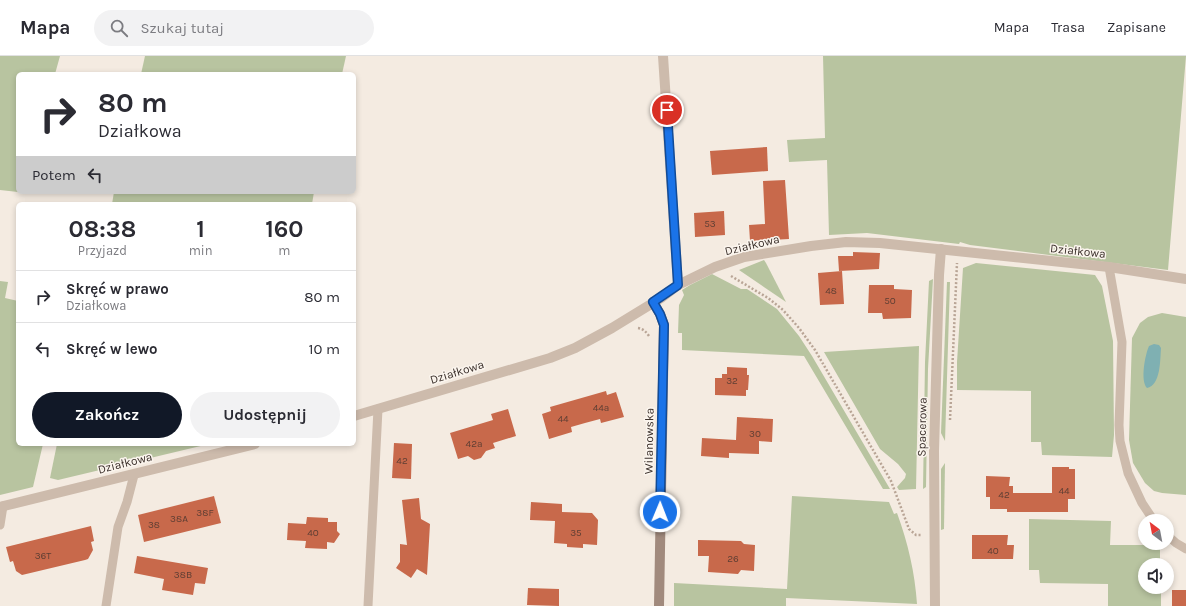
<!DOCTYPE html>
<html lang="pl">
<head>
<meta charset="utf-8">
<style>
  body { margin:0; font-family:Karla,sans-serif; background:#f2f2f3; color:#2b2b33; height:100vh; display:flex; flex-direction:column; font-size:15px; white-space:nowrap }
  * { box-sizing:border-box; margin:0 }
  p { font-size:13px; color:#7c7c81 }
  .icon { flex:none; width:22px; height:22px; fill:none; stroke:currentColor; stroke-width:2; stroke-linecap:round; stroke-linejoin:round }
  .map { position:relative; flex:1; overflow:hidden }
  .details { position:absolute; left:16px; top:146px; width:340px; height:244px; display:flex; flex-direction:column; background:#fff; border-radius:6px; box-shadow:0 2px 6px #0003 }
  .details>* { flex:none }
  .guide { position:absolute; left:16px; top:16px; width:340px; height:122px; border-radius:6px; box-shadow:0 2px 6px #0003; background:#fff; color:#2b2b33; overflow:hidden }
  .needle { width:26px; rotate:328deg }
  .controls { position:absolute; left:1138px; top:458px; display:grid; gap:8px }
  .controls a { display:grid; place-items:center; width:36px; height:36px; border-radius:50%; background:#fff; box-shadow:0 2px 6px #0003; font-size:20px }
  .pin { position:absolute; display:grid; place-items:center; width:34px; height:34px; color:#fff; margin:-17px; border:2px solid #fff; border-radius:50%; box-shadow:0 1px 4px #0007 }
  .me { position:absolute; width:44px; margin:-22px; rotate:1deg; stroke-linejoin:round; filter:drop-shadow(0 0 3px #0008) }
  .turn { display:flex; align-items:center; gap:14px; height:84px; padding:0 16px; font-size:18px }
  .turn .icon { width:52px; height:52px; stroke-width:2.5 }
  .turn b { display:block; font-size:28px; line-height:34px }
  .then { display:flex; align-items:center; height:38px; padding:0 16px; background:#0003; gap:8px; font-size:15px }
  .eta { display:flex; justify-content:space-evenly; align-items:center; height:68px; text-align:center }
  .eta b { font-size:24px; font-weight:700; line-height:28px }
  .button { display:flex; gap:8px; margin-top:auto; padding:8px 16px }
  .button a { flex:1; height:46px; border-radius:24px; background:#111827; color:#fff; font-size:16px; font-weight:700; line-height:46px; text-align:center }
  .button a+a { background:#f2f2f3; color:#2b2b33 }
  ul { padding:0; list-style:none }
  li { display:flex; align-items:center; gap:12px; height:52px; padding:0 16px; border-top:1px solid #e1e1e2 }
  li div { flex:1 }
  li b { display:block; font-size:15px }
  li em { font-style:normal }
  header { display:flex; align-items:center; gap:24px; box-sizing:border-box; height:56px; padding:0 20px; background:#fff; border-bottom:1px solid #e1e1e2 }
  header strong { font-size:19px }
  nav { display:flex; gap:22px; margin-inline-start:auto; font-size:14px }
  .search { width:280px; height:36px; background:#f2f2f3; display:flex; align-items:center; gap:10px; box-sizing:border-box; padding:0 14px; border-radius:22px; color:#7c7c81; font-size:15px }
  .map>svg:first-child { display:block }
</style>
</head>
<body>
<header>
<strong>Mapa</strong>
<div class="search"><svg class="icon" aria-label="search" viewBox="0 0 24 24"><circle cx="10" cy="10" r="6"/><path d="M15 15l6 6"/></svg>Szukaj tutaj</div>
<nav><a>Mapa</a><a>Trasa</a><a>Zapisane</a></nav>
</header>
<div class="map">
<svg width="1186" height="550" viewBox="0 0 1186 550">
  <rect width="100%" height="100%" fill="#f4ebe1"/>
  <g fill="#b8c4a0">
    <polygon points="0,0 60,0 55,18 18,18 18,136 0,134"/>
    <polygon points="145,0 346,0 342,18 141,18"/>
    <polygon points="823,0 1186,0 1168,214 970,189 960,186 959,188 867,177 829,179 827,104 789,106 787,84 825,82"/>
    <polygon points="114,136 314,136 312,148 112,148"/>
    <polygon points="764,204 766,207 786,246 739,214"/>
    <polygon points="976,207 1095,219 1102,230 1113,285 1114,379 1112,401 1042,399 1041,386 1031,386 1031,335 957,334 957,306 963,212"/>
    <polygon points="712,218 741,233 747,233 777,253 799,280 812,300 890,433 883,433 804,300 682,294 682,277 678,277 679,249 684,239 682,234 690,229"/>
    <polygon points="933,223 928,313 926,431 923,433 925,306 929,225"/>
    <polygon points="0,225 8,226 5,242 18,245 18,388 43,388 33,431 0,439"/>
    <polygon points="947,226 950,226 945,385 941,377"/>
    <polygon points="1162,257 1186,261 1186,439 1162,437 1154,435 1145,427 1133,407 1129,384 1132,282 1140,267 1148,261"/>
    <polygon points="919,290 916,433 899,434 897,431 905,422 906,418 898,408 880,393 824,296"/>
    <polygon points="57,388 209,388 58,424 50,422"/>
    <polygon points="945,407 944,473 941,474 941,413"/>
    <path d="M 792,440 L 889,446 L 894,458 L 897,457 C 908,487 915,517 917,548 L 786,542 L 786,550 L 674,550 L 674,527 L 787,533 Z"/>
    <polygon points="1029,463 1111,465 1110,489 1160,489 1160,509 1145,509 1145,531 1161,531 1161,550 1108,550 1108,528 1040,527 1039,514 1029,514"/>
  </g>
  <path fill="#7fb0b2" d="M 1154,288 L 1159,289 L 1161,292 C 1160,304 1161,329 1147,332 C 1140,325 1145,299 1149,290 Z"/>
  <g fill="#c8694b">
    <polygon points="767,91 768,115 712,119 710,95"/>
    <polygon points="785,124 789,183 750,185 749,169 765,168 763,125"/>
    <polygon points="724,155 725,179 695,181 694,157"/>
    <polygon points="853,196 880,197 879,213 839,215 838,200 853,200"/>
    <polygon points="842,215 844,248 820,249 818,217"/>
    <polygon points="869,229 894,229 894,233 912,234 911,262 883,263 882,257 868,257"/>
    <polygon points="727,311 747,312 747,319 749,319 748,334 746,334 746,340 715,339 715,322 722,322 722,318 727,318"/>
    <polygon points="606,335 607,339 616,336 624,361 601,367 600,363 585,367 571,371 572,376 549,383 542,358 551,355 550,351"/>
    <polygon points="508,353 516,380 493,387 495,392 486,395 481,402 474,404 468,400 458,403 450,377 493,364 491,358"/>
    <polygon points="737,361 773,363 772,386 759,385 759,398 729,397 729,402 701,400 702,382 736,384"/>
    <polygon points="394,387 412,388 411,423 392,422"/>
    <polygon points="1052,411 1069,411 1069,413 1075,413 1075,443 1068,443 1068,456 1007,456 1007,453 990,453 990,441 986,441 986,420 1010,421 1009,430 1013,430 1013,437 1052,437"/>
    <polygon points="214,440 221,467 144,486 138,459"/>
    <polygon points="419,442 421,463 430,468 427,519 417,513 411,522 396,512 400,506 400,488 407,489 402,444"/>
    <polygon points="531,446 562,448 562,456 592,457 598,464 597,489 583,488 583,492 567,491 567,488 554,487 555,465 530,464"/>
    <polygon points="307,461 328,462 328,466 337,466 337,475 340,478 334,487 327,486 327,493 305,492 306,485 287,484 288,467 306,468"/>
    <polygon points="91,470 94,485 91,486 93,494 88,503 85,504 22,519 16,515 13,505 10,506 6,491"/>
    <polygon points="972,479 1008,479 1007,489 1014,489 1013,503 972,503"/>
    <polygon points="698,484 741,485 744,488 755,489 754,515 741,514 738,518 708,516 709,500 698,500"/>
    <polygon points="137,500 208,512 205,528 195,527 193,539 162,534 164,523 134,517"/>
    <polygon points="528,532 559,533 559,550 527,549"/>
    <rect x="1172" y="534" width="14" height="16"/>
  </g>
  <g fill="none" stroke-linecap="round" stroke-linejoin="round">
    <g stroke="#b9a596" stroke-width="2.5" stroke-dasharray="2 2" stroke-linecap="butt">
      <polyline points="731,220 768,242 783,254 799,272 815,294 891,425 909,473 916,479 922,479"/>
      <path d="M 638,272 C 644,273 646,276 649,280"/>
      <polyline points="950,364 957,207"/>
    </g>
    <g stroke="#cdbbac" stroke-width="9">
      <polyline points="1109,211 1122,286 1119,369 1120,385 1128,417 1142,447 1154,465"/>
      <polyline points="0,469 3,450"/>
      <polyline points="1167,479 1176,487 1186,493"/>
      <polyline points="106,550 118,471 127,446 134,419"/>
      <polyline points="368,550 378,353"/>
    </g>
    <g stroke="#cdbbac" stroke-width="10">
      <polyline points="663,0 678,229"/>
      <polyline points="354,360 550,302 575,292 612,272 661,242 678,229 715,211 744,201 811,190 846,186 880,187 1109,211 1186,223"/>
      <polyline points="0,451 255,388"/>
      <polyline points="935,550 934,395 939,219 941,193"/>
    </g>
    <polyline stroke="#a18a7d" stroke-width="10" points="653,246 660,258 664,269 659,550"/>
  </g>
  <g fill="none" stroke-linecap="round" stroke-linejoin="round">
    <g stroke="#114b97" stroke-width="10">
      <polyline id="route" points="660,456 664,269 660,258 653,246 678,229 667,54"/>
    </g>
    <use href="#route" stroke="#1a73e8" stroke-width="7"/>
  </g>
  <g text-anchor="middle" dominant-baseline="central" stroke-width="3" stroke-linejoin="round" paint-order="stroke">
    <g font-size="10" fill="#5e3e33">
      <text x="710" y="168">53</text>
      <text x="831" y="235">48</text>
      <text x="890" y="245">50</text>
      <text x="732" y="325">32</text>
      <text x="601" y="352">44a</text>
      <text x="563" y="363">44</text>
      <text x="755" y="378">30</text>
      <text x="474" y="388">42a</text>
      <text x="402" y="405">42</text>
      <text x="1064" y="435">44</text>
      <text x="1004" y="439">42</text>
      <text x="205" y="457">38F</text>
      <text x="179" y="463">38A</text>
      <text x="154" y="469">38</text>
      <text x="313" y="477">40</text>
      <text x="576" y="477">35</text>
      <text x="993" y="495">40</text>
      <text x="43" y="500">36T</text>
      <text x="733" y="503">26</text>
      <text x="183" y="519">38B</text>
    </g>
    <g font-size="12" fill="#3b302b" stroke="#fbf5ee">
      <text transform="translate(752 189) rotate(-13)">Działkowa</text>
      <text transform="translate(1078 195) rotate(6)">Działkowa</text>
      <text transform="translate(457 316) rotate(-17)">Działkowa</text>
      <text transform="translate(922 371) rotate(-89)">Spacerowa</text>
      <text transform="translate(649 385) rotate(-89)">Wilanowska</text>
      <text transform="translate(125 407) rotate(-14)">Działkowa</text>
    </g>
  </g>
</svg>
<div class="controls">
<a><svg class="needle" viewBox="-14 -14 28 28"><path d="M0-13l5 13h-10z" fill="#e53935"/><path d="M0 13l5-13h-10z" fill="#7c7c81"/></svg></a>
<a><svg class="icon" aria-label="sound" viewBox="0 0 24 24"><path d="M4 9h4l5-4v14l-5-4H4zM17 9q2 3 0 6"/></svg></a>
</div>
<div class="pin" style="left:667px;top:54px;background:#d93025"><svg class="icon" aria-label="arrive" viewBox="0 0 24 24"><path d="M6 21V4h12l-3 4 3 4H6"/></svg></div>
<svg class="me" style="left:660px;top:456px" viewBox="-20 -20 40 40"><circle r="17" fill="#1a73e8" stroke="#fff" stroke-width="3"/><path d="M0-11L8 9 0 5-8 9z" fill="#fff"/></svg>
<div class="guide">
<div class="turn"><svg class="icon" aria-label="right" viewBox="0 0 24 24"><path d="M7 20v-9h11M14 6l5 5-5 5"/></svg><div><b>80 m</b>Działkowa</div></div>
<div class="then">Potem<svg class="icon" aria-label="left" viewBox="0 0 24 24"><path d="M17 20v-9H6M10 6l-5 5 5 5"/></svg></div>
</div>
<section class="details">
<div class="eta">
<div><b>08:38</b><p>Przyjazd</p></div>
<div><b>1</b><p>min</p></div>
<div><b>160</b><p>m</p></div>
</div>
<ul>
<li><svg class="icon" aria-label="right" viewBox="0 0 24 24"><path d="M7 20v-9h11M14 6l5 5-5 5"/></svg><div><b>Skręć w prawo</b><p>Działkowa</p></div><em>80 m</em></li>
<li><svg class="icon" aria-label="left" viewBox="0 0 24 24"><path d="M17 20v-9H6M10 6l-5 5 5 5"/></svg><div><b>Skręć w lewo</b></div><em>10 m</em></li>
</ul>
<div class="button"><a>Zakończ</a><a>Udostępnij</a></div>
</section>
</div>
</body>
</html>
